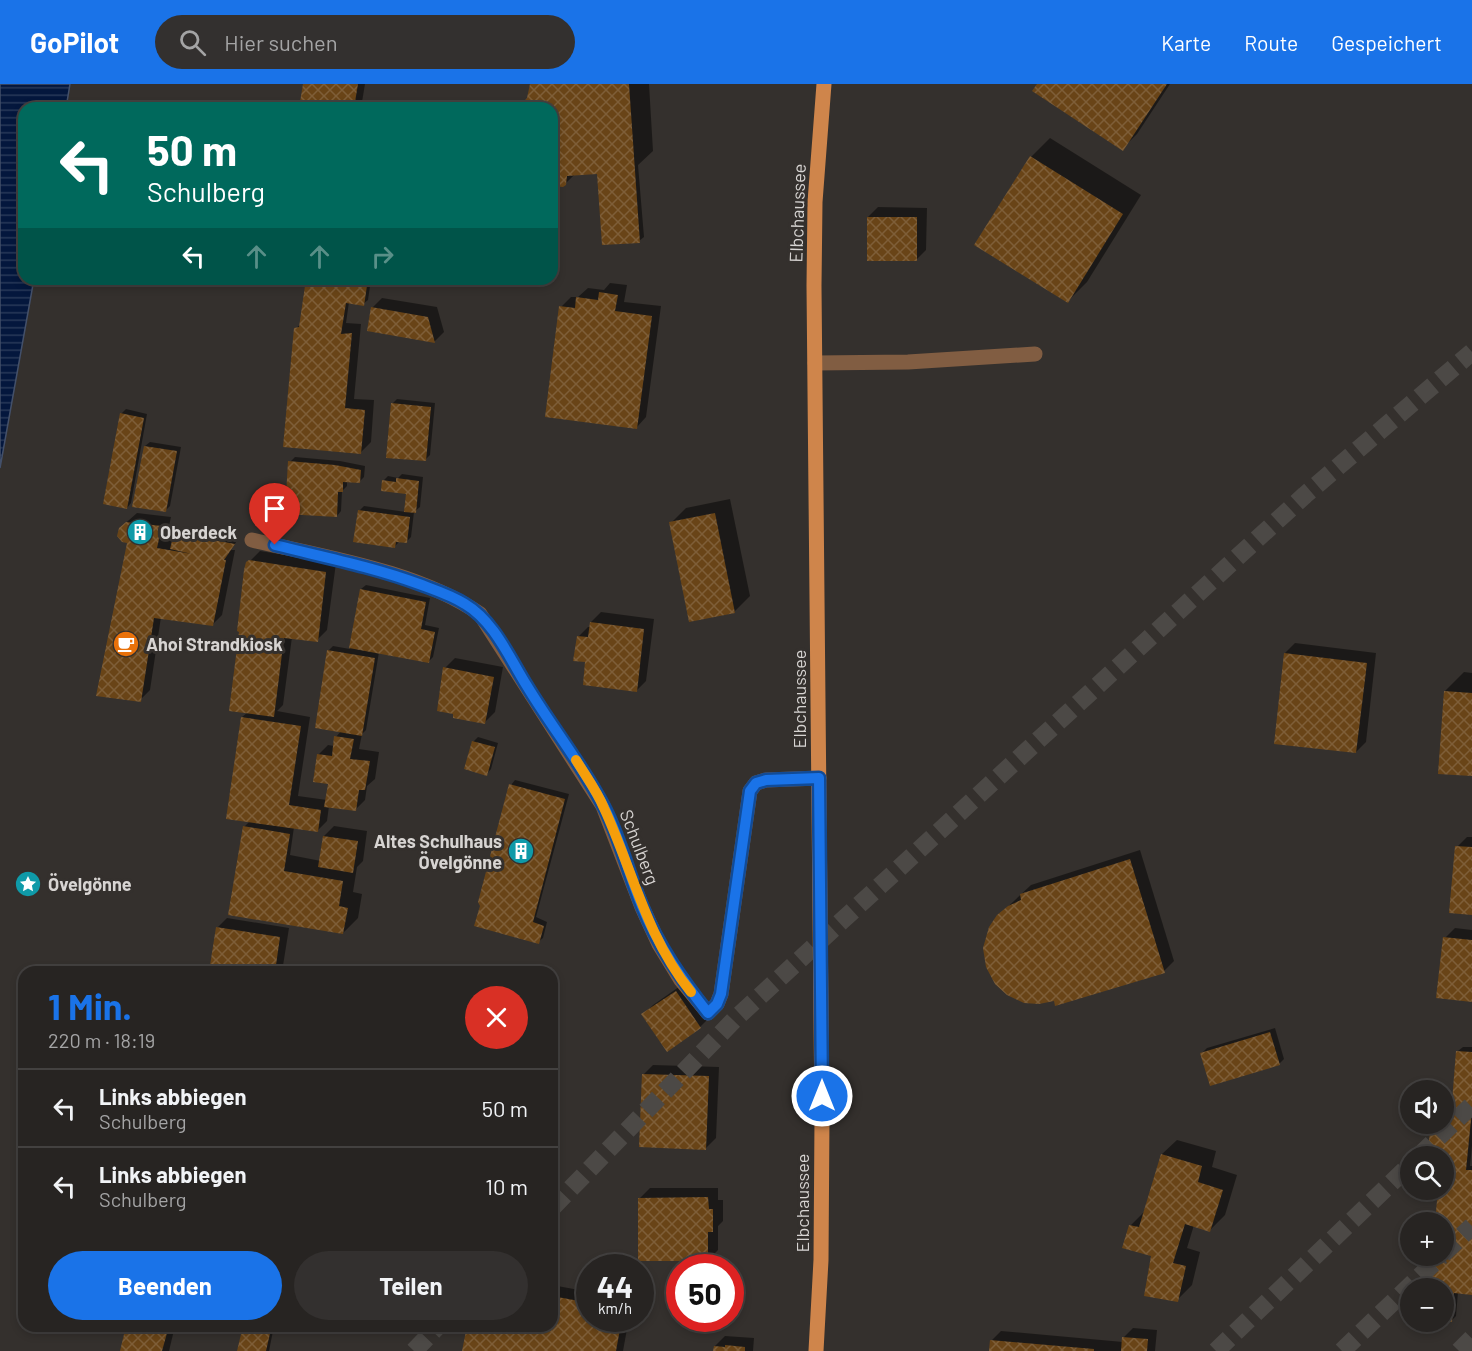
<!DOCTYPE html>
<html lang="de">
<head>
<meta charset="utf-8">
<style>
  body { margin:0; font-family:Barlow,sans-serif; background:#33302f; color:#f1f3f6; height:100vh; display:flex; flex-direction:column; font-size:22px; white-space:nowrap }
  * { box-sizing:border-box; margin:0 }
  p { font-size:20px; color:#a4a4a5 }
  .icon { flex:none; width:33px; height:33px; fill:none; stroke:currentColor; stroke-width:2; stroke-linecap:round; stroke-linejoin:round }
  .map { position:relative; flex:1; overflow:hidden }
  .panel { position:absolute; left:18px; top:882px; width:540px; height:366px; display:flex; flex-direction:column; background:#272422; border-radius:18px; box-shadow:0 3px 9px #0003,0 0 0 2px #434140 }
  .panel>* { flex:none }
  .banner { position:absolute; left:18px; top:18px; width:540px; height:183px; border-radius:18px; box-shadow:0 3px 9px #0003,0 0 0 2px #434140; background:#00695c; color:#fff; overflow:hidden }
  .controls { position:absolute; left:1400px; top:996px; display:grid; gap:12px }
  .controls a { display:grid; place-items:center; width:54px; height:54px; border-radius:50%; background:#272422; box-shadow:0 3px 9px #0003,0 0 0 2px #434140; font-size:30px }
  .speed { position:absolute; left:576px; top:1170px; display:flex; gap:12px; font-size:30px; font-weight:700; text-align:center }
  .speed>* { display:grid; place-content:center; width:78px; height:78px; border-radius:50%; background:#272422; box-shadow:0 3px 9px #0003,0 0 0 2px #434140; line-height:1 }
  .speed small { font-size:15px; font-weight:400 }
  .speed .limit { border:9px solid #d22; background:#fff; color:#111 }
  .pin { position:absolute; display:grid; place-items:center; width:51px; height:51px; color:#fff; margin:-62px -26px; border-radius:50% 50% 50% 0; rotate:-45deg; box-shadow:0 0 6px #0007 }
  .pin .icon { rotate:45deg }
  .me { position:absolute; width:66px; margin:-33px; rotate:0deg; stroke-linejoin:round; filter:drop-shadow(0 0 4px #0008) }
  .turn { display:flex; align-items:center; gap:21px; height:126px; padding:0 30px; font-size:27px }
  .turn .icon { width:78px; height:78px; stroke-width:2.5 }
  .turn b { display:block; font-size:42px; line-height:51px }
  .lanes { display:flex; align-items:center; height:57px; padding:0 30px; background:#0003; justify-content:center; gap:30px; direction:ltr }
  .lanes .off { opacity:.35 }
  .round { display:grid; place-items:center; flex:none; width:63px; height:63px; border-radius:32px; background:#33302f }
  .head { display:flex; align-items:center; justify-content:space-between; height:102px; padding:0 30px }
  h1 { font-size:36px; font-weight:700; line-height:45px; color:#1a73e8 }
  .action { display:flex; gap:12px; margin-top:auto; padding:12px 30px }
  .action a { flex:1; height:69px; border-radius:36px; background:#1a73e8; color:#fff; font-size:24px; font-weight:700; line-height:69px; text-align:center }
  .action a+a { background:#33302f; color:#f1f3f6 }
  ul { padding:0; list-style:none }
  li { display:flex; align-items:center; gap:18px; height:78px; padding:0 30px; border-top:2px solid #434140 }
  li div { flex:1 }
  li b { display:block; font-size:22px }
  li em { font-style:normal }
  header { display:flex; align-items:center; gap:36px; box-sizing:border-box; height:84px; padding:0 30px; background:#1a73e8; color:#fff }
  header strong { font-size:28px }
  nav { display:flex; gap:33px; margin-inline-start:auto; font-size:21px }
  .search { width:420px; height:54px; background:#33302f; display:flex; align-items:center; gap:15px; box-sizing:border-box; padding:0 21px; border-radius:33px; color:#a4a4a5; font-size:22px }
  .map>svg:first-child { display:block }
</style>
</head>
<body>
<header>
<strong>GoPilot</strong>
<div class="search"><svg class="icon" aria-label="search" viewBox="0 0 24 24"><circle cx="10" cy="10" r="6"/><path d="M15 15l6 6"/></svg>Hier suchen</div>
<nav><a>Karte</a><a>Route</a><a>Gespeichert</a></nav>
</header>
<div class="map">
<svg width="1472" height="1267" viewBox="0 0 1472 1267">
  <defs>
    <pattern id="water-rules" width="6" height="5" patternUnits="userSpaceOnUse" patternTransform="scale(1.5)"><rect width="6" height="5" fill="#04173d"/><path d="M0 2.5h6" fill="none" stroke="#283858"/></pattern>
    <pattern id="building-cross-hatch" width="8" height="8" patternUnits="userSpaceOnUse" patternTransform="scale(1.5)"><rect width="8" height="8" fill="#694417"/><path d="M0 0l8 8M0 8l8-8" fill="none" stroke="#7e5e38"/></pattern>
  </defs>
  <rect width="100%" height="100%" fill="#34302d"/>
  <polygon fill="url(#water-rules)" stroke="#43506a" stroke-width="1.5" points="0,0 70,0 66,24 24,24 24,195 34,195 0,384"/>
  <g fill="#0007">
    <polygon points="305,0 365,0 361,24 300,24"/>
    <polygon points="532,0 649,0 653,67 638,81 644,153 639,157 601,88 575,90 563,102 552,101 552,24 520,24 528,15"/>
    <polygon points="1039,0 1170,0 1137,50 1122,65"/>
    <polygon points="1050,54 1141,111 1087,198 1068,217 1031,73"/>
    <polygon points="878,123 927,124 926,166 916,176 868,133"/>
    <polygon points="307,195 371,195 368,216 363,220 349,218 346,239 361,240 354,315 374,316 371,358 361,368 295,245 301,240"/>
    <polygon points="610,199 627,201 624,218 661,222 646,333 637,343 561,223 571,213 578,213 588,204 604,206"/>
    <polygon points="382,214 437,223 444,248 435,257 369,246 372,224"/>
    <polygon points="397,315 435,319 430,371 425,376 392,320"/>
    <polygon points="126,325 147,330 131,419 127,424 121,330"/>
    <polygon points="150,358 181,363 170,422 165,427 145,362"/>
    <polygon points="295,373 340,377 365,382 364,393 359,398 347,397 347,402 342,407 341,427 337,432 290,378"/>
    <polygon points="402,390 423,393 420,423 414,428 411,453 406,458 400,457 395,462 359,427 364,422 406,428 408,409 383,397 388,392 398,394"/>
    <polygon points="730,415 750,512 735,527 691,536 671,439 686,424"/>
    <polygon points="137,429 171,433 166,455 174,456 175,450 180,445 238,455 231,466 235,466 222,531 212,541 161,533 150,606 140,616 128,458 120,444"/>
    <polygon points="260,467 336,479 327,546 317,556 292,553 283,621 277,627 310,633 298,712 327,716 329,699 318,671 328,661 334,662 336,653 341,647 328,567 333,562 350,565 361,505 366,501 430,514 425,541 439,544 433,573 428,578 379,568 366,646 362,650 359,665 379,668 375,695 367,702 365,716 355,726 329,722 327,737 317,747 294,743 290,771 321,777 324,752 334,742 367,747 363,777 357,783 353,808 362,810 358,834 343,849 230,830 244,743 250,737 242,633 248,628 241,546 246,481"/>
    <polygon points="601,528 654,535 646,597 636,607 587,577 578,553 588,543 591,543 591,538"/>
    <polygon points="1295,559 1376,569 1366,658 1356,668 1285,569"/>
    <polygon points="455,574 503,583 495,628 485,638 445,584"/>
    <polygon points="1464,588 1472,589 1472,691 1445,607"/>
    <polygon points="478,653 498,659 491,685 487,690 473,658"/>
    <polygon points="515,696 569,710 536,833 547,838 543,854 538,858 476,841 511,701"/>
    <polygon points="1467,753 1472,753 1472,830 1457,763"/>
    <polygon points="1140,766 1174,877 1164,887 998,832 1031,801"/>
    <polygon points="227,834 289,844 282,888 210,888 217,844"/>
    <polygon points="1455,844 1472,846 1472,917 1445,854"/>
    <polygon points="686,898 710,933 700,943 643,931 653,921"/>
    <polygon points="1275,944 1284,975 1279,980 1202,969 1207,964"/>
    <polygon points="1463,963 1472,963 1472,1062 1470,1082 1472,1082 1472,1209 1458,1208 1456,1232 1451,1237 1443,1236 1443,1204 1416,1204 1420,1200 1430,1201 1433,1172 1443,1172 1443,1138 1436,1138 1439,1106 1443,1106 1443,1072 1429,1072 1432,1040 1443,1040 1443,1013 1454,1014 1458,967"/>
    <polygon points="653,981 719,983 716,1054 706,1064 643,991"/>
    <polygon points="1177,1056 1216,1067 1212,1083 1237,1091 1225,1131 1210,1146 1194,1141 1187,1164 1200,1168 1192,1201 1177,1216 1153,1171 1131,1141 1146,1126 1162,1070"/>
    <polygon points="650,1104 718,1104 718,1116 723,1116 723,1137 718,1142 718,1166 708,1176 640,1114"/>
    <polygon points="552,1201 590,1208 590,1234 629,1234 623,1267 464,1267 468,1242 552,1242"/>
    <polygon points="128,1242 175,1242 169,1267 122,1267"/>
    <polygon points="244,1242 274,1242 269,1267 239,1267"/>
    <polygon points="1133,1244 1157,1246 1155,1267 990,1267 991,1257 1001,1247 1123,1258 1123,1254"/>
    <polygon points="725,1252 754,1254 753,1267 715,1267 715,1262"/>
  </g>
  <g fill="url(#building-cross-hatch)">
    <polygon points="303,0 358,0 354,24 299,24"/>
    <polygon points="530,0 629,0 640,159 602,161 597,90 567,92 566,101 563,103 552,102 552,24 518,24 527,14"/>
    <polygon points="1037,0 1167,0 1123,67 1032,7"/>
    <polygon points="1030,72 1123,130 1068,219 974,161"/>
    <rect x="867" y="133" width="50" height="44"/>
    <polygon points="306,195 368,195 364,222 346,219 341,250 352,249 345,324 365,326 361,370 283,363 294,244 299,243"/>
    <polygon points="599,208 618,211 615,227 652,232 637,345 545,333 559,222 575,224 576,213 598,216"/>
    <polygon points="371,223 428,233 435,259 367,247"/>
    <polygon points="391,319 431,323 426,377 386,374"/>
    <polygon points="120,329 144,334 127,425 103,420"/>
    <polygon points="144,362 177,367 166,428 132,423"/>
    <polygon points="288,377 335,381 361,386 360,399 343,398 343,408 338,408 337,433 285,430"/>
    <polygon points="396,394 419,397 416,429 404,428 406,410 381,407 382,396 396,398"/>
    <polygon points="358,426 410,433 407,459 396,458 395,464 353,458"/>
    <polygon points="715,429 735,529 689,538 669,438"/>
    <polygon points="126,438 162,442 157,464 192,470 170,465 174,449 235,460 224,476 226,476 213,542 154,534 141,618 96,612 127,459 122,458 117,452 119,444"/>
    <polygon points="249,476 326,488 318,558 284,554 274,633 229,627 239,548 237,547 244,486 246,478"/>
    <polygon points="360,505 426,518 421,545 435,548 429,579 349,564"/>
    <polygon points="590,538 644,545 637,608 583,601 585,578 573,577 577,552 588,553"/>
    <polygon points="327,566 375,574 362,652 315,644"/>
    <polygon points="1284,569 1367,579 1356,669 1274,660"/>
    <polygon points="443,583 494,593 485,640 453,634 453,630 437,627"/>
    <polygon points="1444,607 1472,609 1472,692 1438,690"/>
    <polygon points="241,633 301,642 289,721 321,726 318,748 226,735"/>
    <polygon points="334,652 354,655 350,675 370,677 365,706 359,706 356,727 324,723 328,700 313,698 317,670 332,672"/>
    <polygon points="472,657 495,663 487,692 464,685"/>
    <polygon points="509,700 565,715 533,838 544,842 539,860 474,842 480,822 478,818"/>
    <polygon points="243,742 290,750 284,787 343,797 339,822 348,824 343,850 228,831"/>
    <polygon points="323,752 358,757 353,789 318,783"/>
    <polygon points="1455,762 1472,763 1472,831 1449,829"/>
    <polygon points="1130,775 1165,889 1055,922 1054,917 1039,920 1024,919 1007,911 995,900 986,883 983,864 989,843 997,831 1008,822 1021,816 1020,810"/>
    <polygon points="216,843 280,853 275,888 209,888"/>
    <polygon points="1443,853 1472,856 1472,918 1436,914"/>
    <polygon points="676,907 701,944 667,968 641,930"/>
    <polygon points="1270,948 1280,981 1210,1002 1200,969"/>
    <polygon points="1456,967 1472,968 1472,1026 1466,1086 1472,1086 1472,1211 1454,1209 1452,1238 1443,1238 1443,1204 1429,1204 1432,1172 1443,1172 1443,1138 1435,1138 1438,1106 1443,1106 1443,1072 1427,1072 1431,1040 1443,1040 1443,1017 1452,1018"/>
    <polygon points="642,990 709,992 706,1066 639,1063"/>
    <polygon points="1161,1070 1202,1082 1198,1098 1223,1106 1210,1148 1185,1140 1173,1179 1186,1182 1178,1218 1144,1212 1151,1172 1122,1164 1129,1141 1139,1143"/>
    <polygon points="708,1113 709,1125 713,1125 713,1148 708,1148 708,1177 638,1177 638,1114"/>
    <polygon points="552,1212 590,1219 590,1234 622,1234 616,1267 462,1267 467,1242 552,1242"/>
    <polygon points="126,1242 169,1242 162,1267 120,1267"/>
    <polygon points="243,1242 271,1245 266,1267 237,1267"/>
    <polygon points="1122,1253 1148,1255 1147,1267 1121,1267"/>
    <polygon points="990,1256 1094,1265 1094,1267 989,1267"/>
    <polygon points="725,1261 745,1263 745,1267 713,1267 714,1262 725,1263"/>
  </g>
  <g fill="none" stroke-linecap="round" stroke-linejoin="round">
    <g stroke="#4c4946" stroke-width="18" stroke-dasharray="18 9" stroke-linecap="butt">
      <polyline points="1419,1072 1472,1021"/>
      <polyline points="552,1124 734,936 1305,411 1472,268"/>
      <polyline points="1443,1170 1472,1142"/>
      <polyline points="414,1267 438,1242"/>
      <polyline points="1216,1267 1410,1081"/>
      <polyline points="1342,1267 1441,1172"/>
      <polyline points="1459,1267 1472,1254"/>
    </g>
    <g stroke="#815d42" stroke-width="15">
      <polyline points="815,279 908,278 1035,270"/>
      <path d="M 252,456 C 324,473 418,487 480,530 L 603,722 L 642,823 L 659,860 L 681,896 L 708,929 L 717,920 L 721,910 L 750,707 L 756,699 L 766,696 L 819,694"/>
    </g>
    <polyline stroke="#cf854b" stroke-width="15" points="816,1267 821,1176 822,1034 814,202 815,118 824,0"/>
  </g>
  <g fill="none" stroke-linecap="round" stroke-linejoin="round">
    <g stroke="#114b97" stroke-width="15">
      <path id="route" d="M 275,461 C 323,473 373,483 419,500 C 435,506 451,511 465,520 C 494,537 510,575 527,602 C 551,642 581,679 603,721 C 620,753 628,789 642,822 C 658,862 682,896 708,929 L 717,920 L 721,910 L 750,707 L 756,699 L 766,696 L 819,694 L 822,1012"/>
    </g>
    <use href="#route" stroke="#1a73e8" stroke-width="10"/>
    <path stroke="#f59e0b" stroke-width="10" d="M 576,676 C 585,691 597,707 604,724 C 633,787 646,852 691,908"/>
  </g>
  <defs>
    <g id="building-disc" transform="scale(1.35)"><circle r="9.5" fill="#0f9aa8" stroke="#34302d"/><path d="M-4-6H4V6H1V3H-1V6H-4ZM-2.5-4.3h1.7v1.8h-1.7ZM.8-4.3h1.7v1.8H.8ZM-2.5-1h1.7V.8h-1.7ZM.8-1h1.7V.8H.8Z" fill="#fff"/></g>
    <g id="cafe-disc" transform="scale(1.35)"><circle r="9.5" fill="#e8710a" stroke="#34302d"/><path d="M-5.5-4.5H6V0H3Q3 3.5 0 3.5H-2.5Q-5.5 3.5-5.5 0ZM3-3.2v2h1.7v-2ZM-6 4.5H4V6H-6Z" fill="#fff"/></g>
    <g id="sight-disc" transform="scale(1.35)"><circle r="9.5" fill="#0f9aa8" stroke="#34302d"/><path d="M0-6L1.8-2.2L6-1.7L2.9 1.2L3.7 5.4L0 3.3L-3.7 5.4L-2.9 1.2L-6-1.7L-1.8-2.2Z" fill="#fff"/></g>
  </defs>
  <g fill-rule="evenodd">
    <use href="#building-disc" x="140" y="448"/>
    <use href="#cafe-disc" x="126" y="560"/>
    <use href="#building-disc" x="521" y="767"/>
    <use href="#sight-disc" x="28" y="800"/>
  </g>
  <g text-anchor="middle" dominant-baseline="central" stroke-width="6" stroke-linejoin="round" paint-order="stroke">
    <g font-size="18" fill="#d7d4d2" stroke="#34302d">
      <text transform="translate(797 129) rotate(-88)">Elbchaussee</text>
      <text transform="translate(799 615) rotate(-90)">Elbchaussee</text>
      <text transform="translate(640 763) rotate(69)">Schulberg</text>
      <text transform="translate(802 1119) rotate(-90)">Elbchaussee</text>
    </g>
    <g font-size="18" font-weight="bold" fill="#d7d4d2" stroke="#34302d" text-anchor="start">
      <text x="160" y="448">Oberdeck</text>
      <text x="146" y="560">Ahoi Strandkiosk</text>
      <text x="502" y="757" text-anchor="end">Altes Schulhaus<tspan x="502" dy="21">Övelgönne</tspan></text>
      <text x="48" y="800">Övelgönne</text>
    </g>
  </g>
</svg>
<div class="controls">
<a><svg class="icon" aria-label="sound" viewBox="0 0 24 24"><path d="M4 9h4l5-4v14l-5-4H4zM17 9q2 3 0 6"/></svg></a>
<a><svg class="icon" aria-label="search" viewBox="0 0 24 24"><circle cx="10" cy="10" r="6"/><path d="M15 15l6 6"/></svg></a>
<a>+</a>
<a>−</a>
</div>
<div class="speed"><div>44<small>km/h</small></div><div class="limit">50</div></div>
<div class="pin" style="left:275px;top:461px;background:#d93025"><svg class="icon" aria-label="arrive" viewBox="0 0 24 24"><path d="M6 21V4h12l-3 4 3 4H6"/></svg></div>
<svg class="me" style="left:822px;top:1012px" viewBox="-20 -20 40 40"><circle r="17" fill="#1a73e8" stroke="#fff" stroke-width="3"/><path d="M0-11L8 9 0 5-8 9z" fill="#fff"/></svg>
<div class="banner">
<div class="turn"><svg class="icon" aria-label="left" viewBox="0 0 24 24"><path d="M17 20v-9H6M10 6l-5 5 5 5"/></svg><div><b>50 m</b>Schulberg</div></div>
<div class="lanes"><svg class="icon" aria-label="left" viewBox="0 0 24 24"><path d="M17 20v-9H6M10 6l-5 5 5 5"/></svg><svg class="icon off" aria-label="ahead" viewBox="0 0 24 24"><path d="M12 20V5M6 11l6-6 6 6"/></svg><svg class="icon off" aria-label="ahead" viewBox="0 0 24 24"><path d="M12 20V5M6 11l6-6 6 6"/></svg><svg class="icon off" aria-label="right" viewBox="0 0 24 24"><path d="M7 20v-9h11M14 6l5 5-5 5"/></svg></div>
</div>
<section class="panel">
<div class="head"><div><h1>1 Min.</h1><p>220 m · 18:19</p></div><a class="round" style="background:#d93025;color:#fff"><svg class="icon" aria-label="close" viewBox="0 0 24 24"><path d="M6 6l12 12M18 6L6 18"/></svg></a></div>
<ul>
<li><svg class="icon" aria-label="left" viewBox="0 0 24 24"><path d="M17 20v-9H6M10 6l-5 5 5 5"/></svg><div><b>Links abbiegen</b><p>Schulberg</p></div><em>50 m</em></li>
<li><svg class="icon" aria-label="left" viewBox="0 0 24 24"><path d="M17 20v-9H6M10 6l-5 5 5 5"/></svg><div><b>Links abbiegen</b><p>Schulberg</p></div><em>10 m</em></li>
</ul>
<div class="action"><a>Beenden</a><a>Teilen</a></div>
</section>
</div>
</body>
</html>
